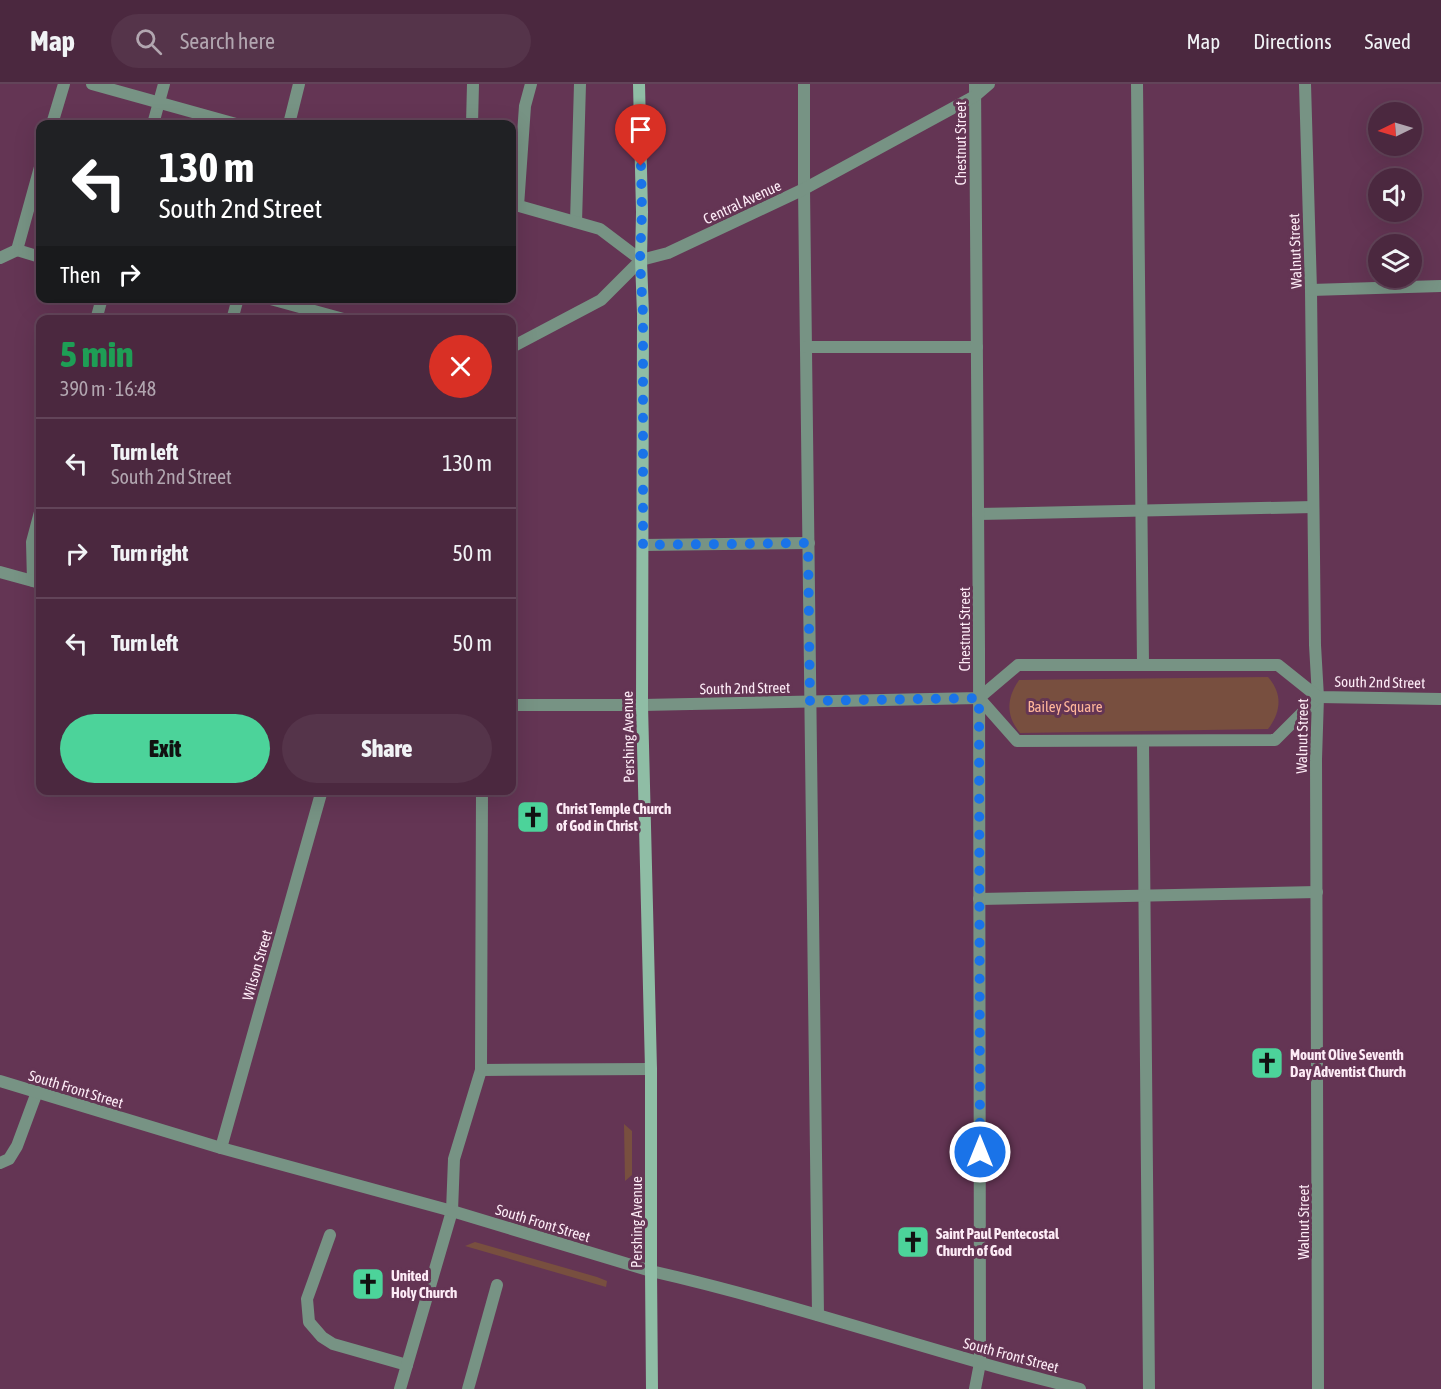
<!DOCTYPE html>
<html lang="en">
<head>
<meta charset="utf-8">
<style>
  body { margin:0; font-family:"Asap Condensed",sans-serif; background:#55344a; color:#f1f3f6; height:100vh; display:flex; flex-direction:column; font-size:22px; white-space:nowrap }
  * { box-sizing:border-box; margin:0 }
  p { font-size:20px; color:#b2a6b0 }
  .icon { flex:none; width:33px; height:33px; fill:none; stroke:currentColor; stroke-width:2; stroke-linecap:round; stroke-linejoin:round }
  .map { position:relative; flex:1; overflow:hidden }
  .details { position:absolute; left:36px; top:231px; width:480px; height:480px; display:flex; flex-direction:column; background:#4b283f; border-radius:12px; box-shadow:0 6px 24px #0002,0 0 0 2px #624459 }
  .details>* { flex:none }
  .hud { position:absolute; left:36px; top:36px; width:480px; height:183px; border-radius:12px; box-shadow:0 6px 24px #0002,0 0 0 2px #624459; background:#202124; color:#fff; overflow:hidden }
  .needle { width:39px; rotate:265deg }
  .fabs { position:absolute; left:1368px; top:18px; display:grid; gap:12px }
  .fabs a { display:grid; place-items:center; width:54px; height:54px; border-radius:50%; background:#4b283f; box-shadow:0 6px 24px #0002,0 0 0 2px #624459; font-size:30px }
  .pin { position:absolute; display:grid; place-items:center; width:51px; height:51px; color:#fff; margin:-62px -26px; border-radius:50% 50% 50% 0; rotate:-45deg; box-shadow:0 0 6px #0007 }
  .pin .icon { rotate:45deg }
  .me { position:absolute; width:66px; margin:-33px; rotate:0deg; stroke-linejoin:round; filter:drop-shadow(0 0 4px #0008) }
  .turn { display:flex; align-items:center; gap:21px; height:126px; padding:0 24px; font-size:27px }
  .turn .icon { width:78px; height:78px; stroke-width:2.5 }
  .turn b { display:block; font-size:42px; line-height:51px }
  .then { display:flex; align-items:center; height:57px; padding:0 24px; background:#0003; gap:12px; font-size:22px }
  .round { display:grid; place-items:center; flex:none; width:63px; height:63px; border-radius:32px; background:#55344a }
  .summary { display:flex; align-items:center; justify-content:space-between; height:102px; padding:0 24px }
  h1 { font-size:36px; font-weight:800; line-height:45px; color:#1e9e55 }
  .cta { display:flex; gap:12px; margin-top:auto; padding:12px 24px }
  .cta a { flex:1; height:69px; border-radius:36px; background:#4cd39a; color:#111; font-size:24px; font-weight:800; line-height:69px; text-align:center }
  .cta a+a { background:#55344a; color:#f1f3f6 }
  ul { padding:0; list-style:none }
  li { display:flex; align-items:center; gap:18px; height:90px; padding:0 24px; border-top:2px solid #624459 }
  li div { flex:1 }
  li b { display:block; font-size:22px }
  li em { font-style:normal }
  header { display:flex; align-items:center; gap:36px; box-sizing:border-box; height:84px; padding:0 30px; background:#4b283f; border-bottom:2px solid #624459 }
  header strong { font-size:28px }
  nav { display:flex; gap:33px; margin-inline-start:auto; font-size:21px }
  .search { width:420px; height:54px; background:#55344a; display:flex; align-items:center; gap:15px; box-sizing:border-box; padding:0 21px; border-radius:33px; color:#b2a6b0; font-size:22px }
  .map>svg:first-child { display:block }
</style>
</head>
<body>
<header>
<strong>Map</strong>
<div class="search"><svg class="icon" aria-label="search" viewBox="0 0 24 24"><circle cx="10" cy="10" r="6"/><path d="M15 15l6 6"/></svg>Search here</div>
<nav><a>Map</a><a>Directions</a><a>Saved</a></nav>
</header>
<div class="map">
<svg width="1441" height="1305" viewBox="0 0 1441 1305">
  <rect width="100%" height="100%" fill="#643554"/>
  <g fill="#784f3f">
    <path d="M 1268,593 C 1283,610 1281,628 1268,645 L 1020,649 C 1006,632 1006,615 1019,596 Z"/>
    <polygon points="624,1040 632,1047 632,1091 625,1097"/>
    <polygon points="475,1158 597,1193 607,1197 606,1203 465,1162"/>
  </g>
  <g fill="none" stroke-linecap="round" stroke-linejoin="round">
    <g stroke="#779384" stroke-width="12">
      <polyline points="804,0 804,105 818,1231"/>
      <polyline points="1137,0 1143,580"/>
      <polyline points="52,40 64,0"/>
      <polyline points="153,40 164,0"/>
      <polyline points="472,40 473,0"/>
      <polyline points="40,83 17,166 40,173"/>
      <polyline points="518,122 525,22 531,0"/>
      <polyline points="576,138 580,0"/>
      <polyline points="0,174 17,166"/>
      <polyline points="267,214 347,236"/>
      <polyline points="96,236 102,214"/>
      <polyline points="806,263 977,263"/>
      <polyline points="978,430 1313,423"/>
      <polyline points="643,461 809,459"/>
      <polyline points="33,497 32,458 40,428"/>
      <polyline points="1143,657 1149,1305"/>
      <polyline points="979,815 1317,808"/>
      <polyline points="481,986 651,985"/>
      <polyline points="0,1079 9,1075 17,1062 37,1008"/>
      <polyline points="452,1127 454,1075 481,986 482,706"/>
      <polyline points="330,1151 307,1215 309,1238 322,1253 333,1260 407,1281"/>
      <polyline points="468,1305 497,1201"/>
    </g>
    <g stroke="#779384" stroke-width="12">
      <polyline points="92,0 236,40"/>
      <polyline points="975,0 979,564 980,1279 975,1305"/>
      <polyline points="1305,0 1311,206 1315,561 1318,613 1316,675 1318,1305"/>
      <polyline points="289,40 299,0"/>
      <polyline points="512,120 600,145 641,176"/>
      <polyline points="1311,206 1441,202"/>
      <polyline points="232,236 238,214"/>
      <polyline points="221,1064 322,706"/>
      <polyline points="400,1305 452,1127"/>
    </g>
    <g stroke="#779384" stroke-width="12">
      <polyline points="512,263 601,216 641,176 668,169 804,105 975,12 989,0"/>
      <polyline points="0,488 40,499"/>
      <polyline points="979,614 1017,657 1275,656 1318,613"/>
      <polyline points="512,621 642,621 979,614 1018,581 1278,581 1318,613 1441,615"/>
      <path d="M 0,997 L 221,1064 L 452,1127 L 651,1187 C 761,1212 869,1247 978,1278 C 1011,1288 1046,1296 1080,1305"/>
    </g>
    <polyline stroke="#8fbda5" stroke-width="12" points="639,0 642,128 641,176 643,230 642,621 651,985 651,1187 652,1305"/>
  </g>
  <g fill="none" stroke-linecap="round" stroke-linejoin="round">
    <polyline stroke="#1a73e8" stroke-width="10" stroke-dasharray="0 18" points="641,82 642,128 640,176 643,230 643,461 808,459 810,617 979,614 980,1068"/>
  </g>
  <defs>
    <g id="church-square" transform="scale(1.725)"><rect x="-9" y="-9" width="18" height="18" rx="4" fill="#4cd39a" stroke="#643554"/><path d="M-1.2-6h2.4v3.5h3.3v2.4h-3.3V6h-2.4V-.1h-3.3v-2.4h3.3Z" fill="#111"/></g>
  </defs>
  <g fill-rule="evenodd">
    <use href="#church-square" x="533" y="733"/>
    <use href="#church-square" x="1267" y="979"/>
    <use href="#church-square" x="913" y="1158"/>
    <use href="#church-square" x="368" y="1200"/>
  </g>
  <g text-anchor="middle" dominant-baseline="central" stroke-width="6" stroke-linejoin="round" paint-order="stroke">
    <g font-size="15" fill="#fdebf6" stroke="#643554">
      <text transform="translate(960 59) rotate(-90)">Chestnut Street</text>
      <text transform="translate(742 118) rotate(-25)">Central Avenue</text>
      <text transform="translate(1295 167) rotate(-92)">Walnut Street</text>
      <text transform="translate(964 545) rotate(-90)">Chestnut Street</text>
      <text transform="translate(1380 598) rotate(1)">South 2nd Street</text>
      <text transform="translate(745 604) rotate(-1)">South 2nd Street</text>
      <text transform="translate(1302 652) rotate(-89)">Walnut Street</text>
      <text transform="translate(628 653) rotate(-91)">Pershing Avenue</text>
      <text transform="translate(257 881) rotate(-74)">Wilson Street</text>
      <text transform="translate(76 1005) rotate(17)">South Front Street</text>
      <text transform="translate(636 1138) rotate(-90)">Pershing Avenue</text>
      <text transform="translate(1303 1138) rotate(-90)">Walnut Street</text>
      <text transform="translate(543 1139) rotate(17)">South Front Street</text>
      <text transform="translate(1011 1271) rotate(15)">South Front Street</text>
    </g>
    <g font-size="15" fill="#ffb69a" stroke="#643554">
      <text x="1065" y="622">Bailey Square</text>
    </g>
    <g font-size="15" font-weight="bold" fill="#fdebf6" stroke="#643554" text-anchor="start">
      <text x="556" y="724">Christ Temple Church<tspan x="556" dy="17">of God in Christ</tspan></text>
      <text x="1290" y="970">Mount Olive Seventh<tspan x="1290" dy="17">Day Adventist Church</tspan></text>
      <text x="936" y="1149">Saint Paul Pentecostal<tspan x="936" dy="17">Church of God</tspan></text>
      <text x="391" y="1191">United<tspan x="391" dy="17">Holy Church</tspan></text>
    </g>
  </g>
</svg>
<div class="fabs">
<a><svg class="needle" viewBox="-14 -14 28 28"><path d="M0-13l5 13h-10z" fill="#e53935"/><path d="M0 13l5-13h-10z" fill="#b2a6b0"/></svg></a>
<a><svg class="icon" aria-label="sound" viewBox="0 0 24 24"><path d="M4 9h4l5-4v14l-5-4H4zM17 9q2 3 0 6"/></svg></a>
<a><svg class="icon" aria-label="layers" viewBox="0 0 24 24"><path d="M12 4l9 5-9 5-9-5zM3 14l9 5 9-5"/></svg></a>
</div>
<div class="pin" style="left:641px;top:82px;background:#d93025"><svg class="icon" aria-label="arrive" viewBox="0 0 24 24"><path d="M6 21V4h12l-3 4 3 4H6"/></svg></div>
<svg class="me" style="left:980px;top:1068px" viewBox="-20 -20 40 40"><circle r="17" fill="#1a73e8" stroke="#fff" stroke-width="3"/><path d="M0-11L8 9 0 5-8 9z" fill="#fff"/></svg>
<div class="hud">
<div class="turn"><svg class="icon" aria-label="left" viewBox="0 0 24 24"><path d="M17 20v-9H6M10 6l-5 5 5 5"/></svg><div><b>130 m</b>South 2nd Street</div></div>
<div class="then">Then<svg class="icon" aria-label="right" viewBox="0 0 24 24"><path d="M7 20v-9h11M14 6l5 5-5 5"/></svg></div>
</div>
<section class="details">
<div class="summary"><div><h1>5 min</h1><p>390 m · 16:48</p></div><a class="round" style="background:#d93025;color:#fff"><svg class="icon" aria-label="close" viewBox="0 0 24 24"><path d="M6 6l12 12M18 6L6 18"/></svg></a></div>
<ul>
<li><svg class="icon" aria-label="left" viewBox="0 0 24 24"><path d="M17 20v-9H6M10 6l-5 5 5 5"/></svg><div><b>Turn left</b><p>South 2nd Street</p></div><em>130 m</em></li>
<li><svg class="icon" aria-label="right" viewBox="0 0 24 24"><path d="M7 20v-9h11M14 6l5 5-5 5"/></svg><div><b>Turn right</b></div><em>50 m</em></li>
<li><svg class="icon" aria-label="left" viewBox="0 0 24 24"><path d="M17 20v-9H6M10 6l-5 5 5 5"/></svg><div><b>Turn left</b></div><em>50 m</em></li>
</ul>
<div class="cta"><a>Exit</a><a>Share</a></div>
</section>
</div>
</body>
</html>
